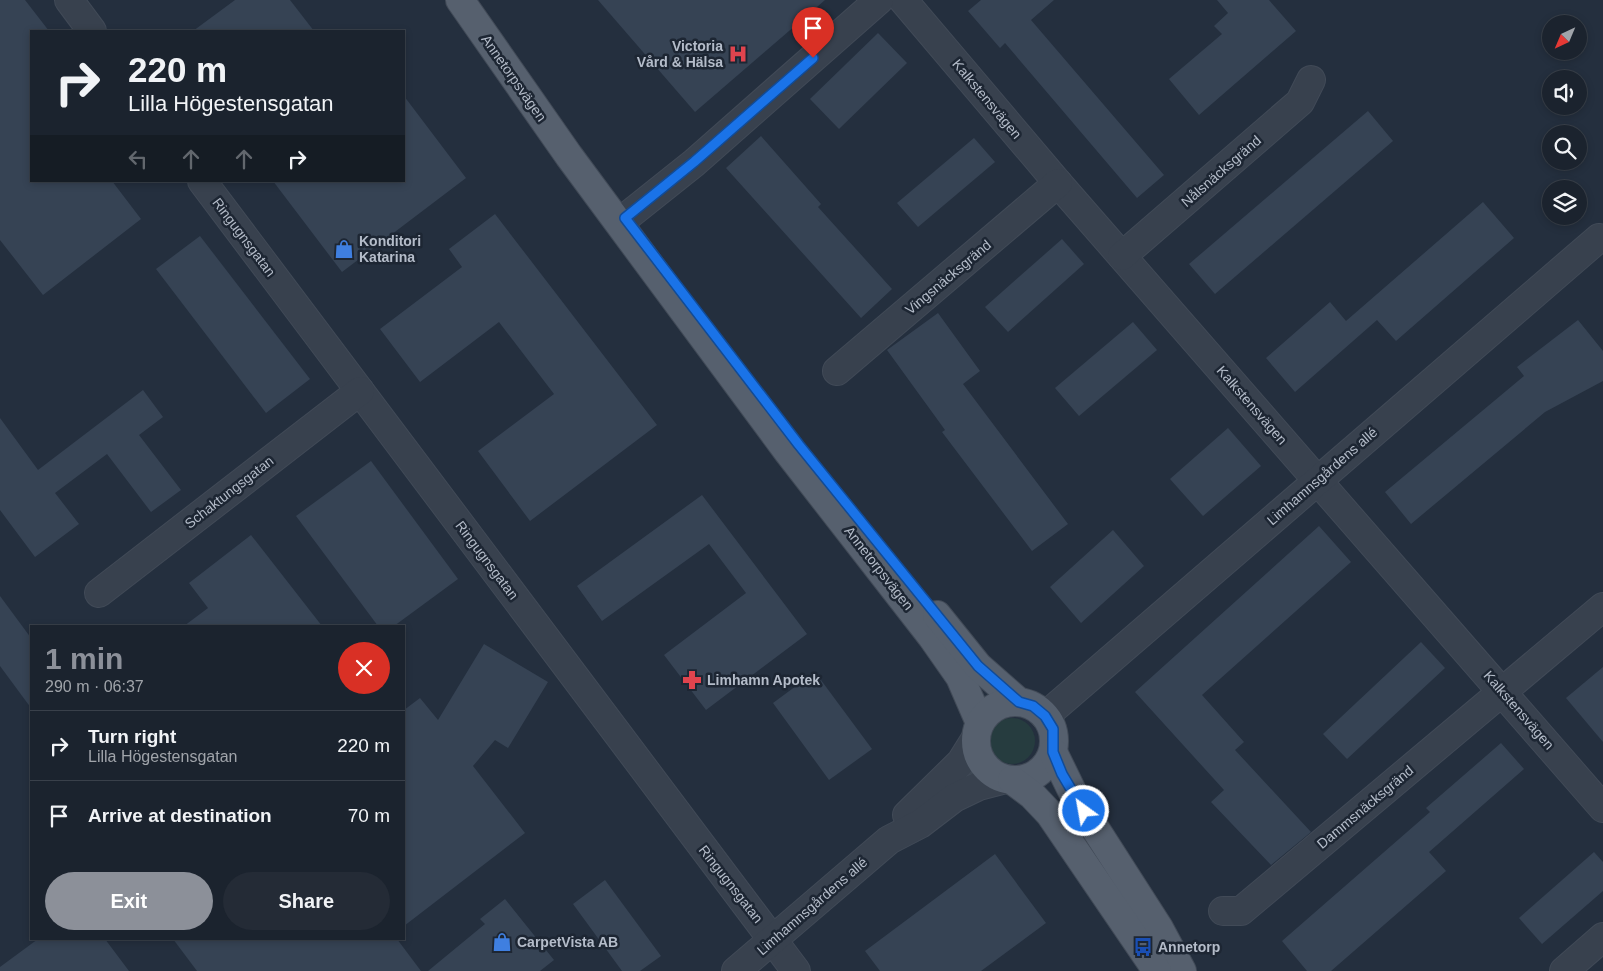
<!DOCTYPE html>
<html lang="en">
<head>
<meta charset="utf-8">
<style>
  body { margin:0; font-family:Arial,sans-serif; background:#242b36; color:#f1f3f6; height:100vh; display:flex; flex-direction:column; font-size:19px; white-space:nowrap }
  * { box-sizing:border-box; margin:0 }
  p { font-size:16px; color:#a0a4aa }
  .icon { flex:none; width:28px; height:28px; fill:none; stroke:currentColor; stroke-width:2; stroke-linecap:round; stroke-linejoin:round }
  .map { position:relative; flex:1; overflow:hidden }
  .sheet { position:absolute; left:30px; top:625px; width:375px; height:315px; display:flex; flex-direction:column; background:#1b232e; border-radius:0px; box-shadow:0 2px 8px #0003,0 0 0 1px #39404a }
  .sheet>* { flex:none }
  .banner { position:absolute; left:30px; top:30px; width:375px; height:152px; border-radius:0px; box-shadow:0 2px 8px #0003,0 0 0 1px #39404a; background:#1b232e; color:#f1f3f6; overflow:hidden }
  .needle { width:32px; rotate:224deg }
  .buttons { position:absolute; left:1542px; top:15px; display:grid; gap:10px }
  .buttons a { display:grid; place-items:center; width:45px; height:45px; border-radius:50%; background:#1b232e; box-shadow:0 2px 8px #0003,0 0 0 1px #39404a; font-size:25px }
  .pin { position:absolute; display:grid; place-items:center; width:42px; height:42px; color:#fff; margin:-51px -21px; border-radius:50% 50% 50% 0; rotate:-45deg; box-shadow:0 0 5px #0007 }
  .pin .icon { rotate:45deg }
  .me { position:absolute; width:55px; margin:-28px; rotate:328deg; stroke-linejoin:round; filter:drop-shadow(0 0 4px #0008) }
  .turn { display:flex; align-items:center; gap:18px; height:105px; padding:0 15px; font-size:22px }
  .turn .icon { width:65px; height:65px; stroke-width:2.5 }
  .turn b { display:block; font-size:35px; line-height:42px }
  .lanes { display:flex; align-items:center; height:48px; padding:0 15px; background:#0003; justify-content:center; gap:25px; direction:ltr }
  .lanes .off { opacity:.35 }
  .round { display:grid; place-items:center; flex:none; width:52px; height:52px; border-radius:26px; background:#242b36 }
  .overview { display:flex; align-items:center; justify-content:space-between; height:85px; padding:0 15px }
  h1 { font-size:30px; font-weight:600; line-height:38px; color:#8c9099 }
  .button { display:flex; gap:10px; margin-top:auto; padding:10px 15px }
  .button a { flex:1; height:58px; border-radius:30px; background:#8c9099; color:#fff; font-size:20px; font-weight:600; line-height:58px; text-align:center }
  .button a+a { background:#242b36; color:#f1f3f6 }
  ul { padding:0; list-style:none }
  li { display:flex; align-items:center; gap:15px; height:70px; padding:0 15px; border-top:1px solid #39404a }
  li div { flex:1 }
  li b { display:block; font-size:19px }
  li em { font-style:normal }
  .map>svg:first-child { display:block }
</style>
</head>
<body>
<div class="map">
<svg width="1603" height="971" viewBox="0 0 1603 971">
  <rect width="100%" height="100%" fill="#242f3e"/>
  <circle fill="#263c3f" cx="1012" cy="741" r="23"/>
  <g fill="#364354">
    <polygon points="0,0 25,0 49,31 31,31 31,181 112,181 141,219 43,295 0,240"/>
    <polygon points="235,0 290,0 314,31 193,31"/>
    <polygon points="598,0 825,0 695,112"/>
    <polygon points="981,0 1054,0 1031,20 1164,175 1137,198 1005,43 1000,48 968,11"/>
    <polygon points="1217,0 1269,0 1296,31 1199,115 1169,79 1222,34 1214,26 1228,13"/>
    <polygon points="878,33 907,63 839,129 810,99"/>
    <polygon points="404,96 466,178 342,272 273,181 404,181"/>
    <polygon points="1368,111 1393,141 1215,294 1189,264"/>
    <polygon points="761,136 821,204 818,207 892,289 861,318 726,168"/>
    <polygon points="974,138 995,162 918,227 897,203"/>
    <polygon points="1483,202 1514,238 1396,341 1377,320 1295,392 1266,358 1330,302 1346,321"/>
    <polygon points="495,214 657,425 530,521 478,451 554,394 499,322 420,382 380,329 462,267 449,249"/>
    <polygon points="200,236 310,379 266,413 156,269"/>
    <polygon points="1062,239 1084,264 1008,332 985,307"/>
    <polygon points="938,313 980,371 963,384 1068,524 1032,551 942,432 945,430 887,350"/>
    <polygon points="1578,320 1603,351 1603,381 1545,412 1411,524 1385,492 1524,376 1517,367"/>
    <polygon points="1133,322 1157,350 1079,416 1055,388"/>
    <polygon points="143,390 163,417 139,435 181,490 151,512 107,454 55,493 79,524 35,557 0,510 0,418 38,470"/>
    <polygon points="1228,428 1261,466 1203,516 1170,479"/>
    <polygon points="371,461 458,579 394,626 378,626 296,516"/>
    <polygon points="702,495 807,634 706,710 664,655 746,593 709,544 602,621 577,586"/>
    <polygon points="1319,526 1351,562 1202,695 1244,742 1235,750 1311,832 1271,865 1211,802 1224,790 1135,692"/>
    <polygon points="1113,530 1144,566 1081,623 1050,587"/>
    <polygon points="251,535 322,626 184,626 208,608 189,583"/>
    <polygon points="0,596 31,638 31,708 0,666"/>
    <polygon points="1421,642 1445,668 1347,759 1323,734"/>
    <polygon points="484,644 548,682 508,748 495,740 473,766 525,833 404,926 404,710 420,698 438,720"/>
    <polygon points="1603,667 1603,742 1566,698"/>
    <polygon points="815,672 872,749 829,780 773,703"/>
    <polygon points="1501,743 1524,769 1429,852 1446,871 1331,971 1307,971 1282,941 1430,812 1426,808"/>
    <polygon points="1594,852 1603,862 1603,891 1542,944 1519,918"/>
    <polygon points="995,854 1046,923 981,971 880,971 865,951"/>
    <polygon points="605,880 661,956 640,971 622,971 573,904"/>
    <polygon points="505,899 554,960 540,971 428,971 485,924 480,919"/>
    <polygon points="38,939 105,939 129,971 0,971 0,967"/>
    <polygon points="173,939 397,939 421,971 197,971"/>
  </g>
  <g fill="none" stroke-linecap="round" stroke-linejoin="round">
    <g stroke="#414a57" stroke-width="30">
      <g id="minor">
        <polyline points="69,0 92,31"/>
        <polyline points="903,0 1058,183 1603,808"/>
        <polyline points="202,181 796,971"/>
        <polyline points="625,218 694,163 879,0"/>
        <polyline points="1122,256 1300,102 1311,80"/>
        <polyline points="837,371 1058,183"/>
        <polyline points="99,593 360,391"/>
        <polyline points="1045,716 1599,238"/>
        <polyline points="907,815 961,762 976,738"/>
        <polyline points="1223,911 1241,911 1603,607"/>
        <polyline points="736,971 889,840 920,824 954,798 979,786 1006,779"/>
        <polyline points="1564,971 1603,937"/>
      </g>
    </g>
    <g stroke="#414a57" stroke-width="30">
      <g id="major">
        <polyline points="460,0 569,156 788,452 932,637 960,677 980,723"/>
        <polyline points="937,615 978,666 1019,702"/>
        <circle cx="1015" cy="741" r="39"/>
        <polyline points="1053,752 1075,797 1159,928 1182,971"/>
        <polyline points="1012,780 1032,795 1050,814 1157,971"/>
      </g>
    </g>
    <use href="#minor" stroke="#38414e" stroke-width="28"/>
    <use href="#major" stroke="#56606e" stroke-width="28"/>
  </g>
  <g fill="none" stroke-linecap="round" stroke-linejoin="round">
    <g stroke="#114b97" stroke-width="12">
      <polyline id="route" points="813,58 694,162 625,218 799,445 978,666 1019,702 1033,706 1045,716 1053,729 1053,752 1062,774 1084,811"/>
    </g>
    <use href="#route" stroke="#1a73e8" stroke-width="9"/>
  </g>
  <defs>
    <g id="hospital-bare" transform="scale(1.5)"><path d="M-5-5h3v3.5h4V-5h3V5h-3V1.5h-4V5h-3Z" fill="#e0444e" stroke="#1d2633" stroke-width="2.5" paint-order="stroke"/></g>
    <g id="shop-bare" transform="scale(1.5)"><path d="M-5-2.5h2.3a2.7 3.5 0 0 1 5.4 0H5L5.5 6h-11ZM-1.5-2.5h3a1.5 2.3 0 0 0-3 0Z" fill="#3f7fe0" stroke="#1d2633" stroke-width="2.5" paint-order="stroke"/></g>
    <g id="pharmacy-bare" transform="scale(1.5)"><path d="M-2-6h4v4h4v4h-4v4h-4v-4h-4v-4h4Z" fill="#e0444e" stroke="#1d2633" stroke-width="2.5" paint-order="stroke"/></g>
    <g id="bus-bare" transform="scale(1.5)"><path d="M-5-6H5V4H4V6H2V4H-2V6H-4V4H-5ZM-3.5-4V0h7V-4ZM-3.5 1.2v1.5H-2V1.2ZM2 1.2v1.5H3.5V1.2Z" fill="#1a4fb4" stroke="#1d2633" stroke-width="2.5" paint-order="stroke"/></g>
  </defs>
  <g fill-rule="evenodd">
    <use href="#hospital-bare" x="738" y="54"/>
    <use href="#shop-bare" x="344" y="249"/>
    <use href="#pharmacy-bare" x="692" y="680"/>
    <use href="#shop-bare" x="502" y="942"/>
    <use href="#bus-bare" x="1143" y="947"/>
  </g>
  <g text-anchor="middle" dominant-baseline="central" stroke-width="5" stroke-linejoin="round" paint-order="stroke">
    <g font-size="14" font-weight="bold" fill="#b4bcc9" stroke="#1d2633" text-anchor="start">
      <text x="723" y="46" text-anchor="end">Victoria<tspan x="723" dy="16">Vård &amp; Hälsa</tspan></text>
      <text x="359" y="241">Konditori<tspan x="359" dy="16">Katarina</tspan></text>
      <text x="707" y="680">Limhamn Apotek</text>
      <text x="517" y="942">CarpetVista AB</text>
      <text x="1158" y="947">Annetorp</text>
    </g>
    <g font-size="14" fill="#b4bcc9" stroke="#1d2633">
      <text transform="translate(514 78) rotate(55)">Annetorpsvägen</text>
      <text transform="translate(987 99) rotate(50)">Kalkstensvägen</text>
      <text transform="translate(1221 171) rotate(-41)">Nålsnäcksgränd</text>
      <text transform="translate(244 237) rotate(53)">Ringugnsgatan</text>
      <text transform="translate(948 277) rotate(-40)">Vingsnäcksgränd</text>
      <text transform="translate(1252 405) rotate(49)">Kalkstensvägen</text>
      <text transform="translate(1322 476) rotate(-41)">Limhamnsgårdens allé</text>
      <text transform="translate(229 492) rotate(-38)">Schaktungsgatan</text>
      <text transform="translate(487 560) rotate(53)">Ringugnsgatan</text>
      <text transform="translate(879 568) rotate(52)">Annetorpsvägen</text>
      <text transform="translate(1519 710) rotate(49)">Kalkstensvägen</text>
      <text transform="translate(1365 807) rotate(-40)">Dammsnäcksgränd</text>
      <text transform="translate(731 884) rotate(52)">Ringugnsgatan</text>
      <text transform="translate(812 906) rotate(-41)">Limhamnsgårdens allé</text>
    </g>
  </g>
</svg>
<div class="buttons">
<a><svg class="needle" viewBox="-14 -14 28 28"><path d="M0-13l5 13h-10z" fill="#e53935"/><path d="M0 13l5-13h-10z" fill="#a0a4aa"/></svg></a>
<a><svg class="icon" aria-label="sound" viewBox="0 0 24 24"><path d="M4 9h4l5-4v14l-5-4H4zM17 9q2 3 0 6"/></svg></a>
<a><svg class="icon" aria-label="search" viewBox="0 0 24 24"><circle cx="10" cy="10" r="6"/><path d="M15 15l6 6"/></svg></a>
<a><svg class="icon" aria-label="layers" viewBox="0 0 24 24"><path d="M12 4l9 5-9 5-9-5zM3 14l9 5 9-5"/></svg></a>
</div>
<div class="pin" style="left:813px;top:58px;background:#d93025"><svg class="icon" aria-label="arrive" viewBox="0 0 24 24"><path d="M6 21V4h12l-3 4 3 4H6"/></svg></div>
<svg class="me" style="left:1084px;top:811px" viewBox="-20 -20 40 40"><circle r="17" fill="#1a73e8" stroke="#fff" stroke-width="3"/><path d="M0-11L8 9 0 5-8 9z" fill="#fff"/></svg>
<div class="banner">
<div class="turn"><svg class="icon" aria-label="right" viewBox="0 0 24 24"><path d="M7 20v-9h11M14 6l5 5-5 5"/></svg><div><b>220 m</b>Lilla Högestensgatan</div></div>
<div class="lanes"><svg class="icon off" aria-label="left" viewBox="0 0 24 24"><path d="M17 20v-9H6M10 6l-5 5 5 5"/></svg><svg class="icon off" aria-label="ahead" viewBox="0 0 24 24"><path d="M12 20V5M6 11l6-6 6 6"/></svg><svg class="icon off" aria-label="ahead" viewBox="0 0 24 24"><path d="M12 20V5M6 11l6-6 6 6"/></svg><svg class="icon" aria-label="right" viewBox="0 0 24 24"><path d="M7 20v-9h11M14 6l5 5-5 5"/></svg></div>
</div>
<section class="sheet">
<div class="overview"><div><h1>1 min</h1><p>290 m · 06:37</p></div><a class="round" style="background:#d93025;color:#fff"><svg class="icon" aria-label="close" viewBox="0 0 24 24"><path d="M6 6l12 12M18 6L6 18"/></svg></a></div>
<ul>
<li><svg class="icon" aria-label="right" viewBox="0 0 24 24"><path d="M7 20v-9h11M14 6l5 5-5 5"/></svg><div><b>Turn right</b><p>Lilla Högestensgatan</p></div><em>220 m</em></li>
<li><svg class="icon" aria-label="arrive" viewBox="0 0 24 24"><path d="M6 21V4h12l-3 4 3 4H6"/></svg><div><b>Arrive at destination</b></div><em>70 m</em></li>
</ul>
<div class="button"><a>Exit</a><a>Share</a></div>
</section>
</div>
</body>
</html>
